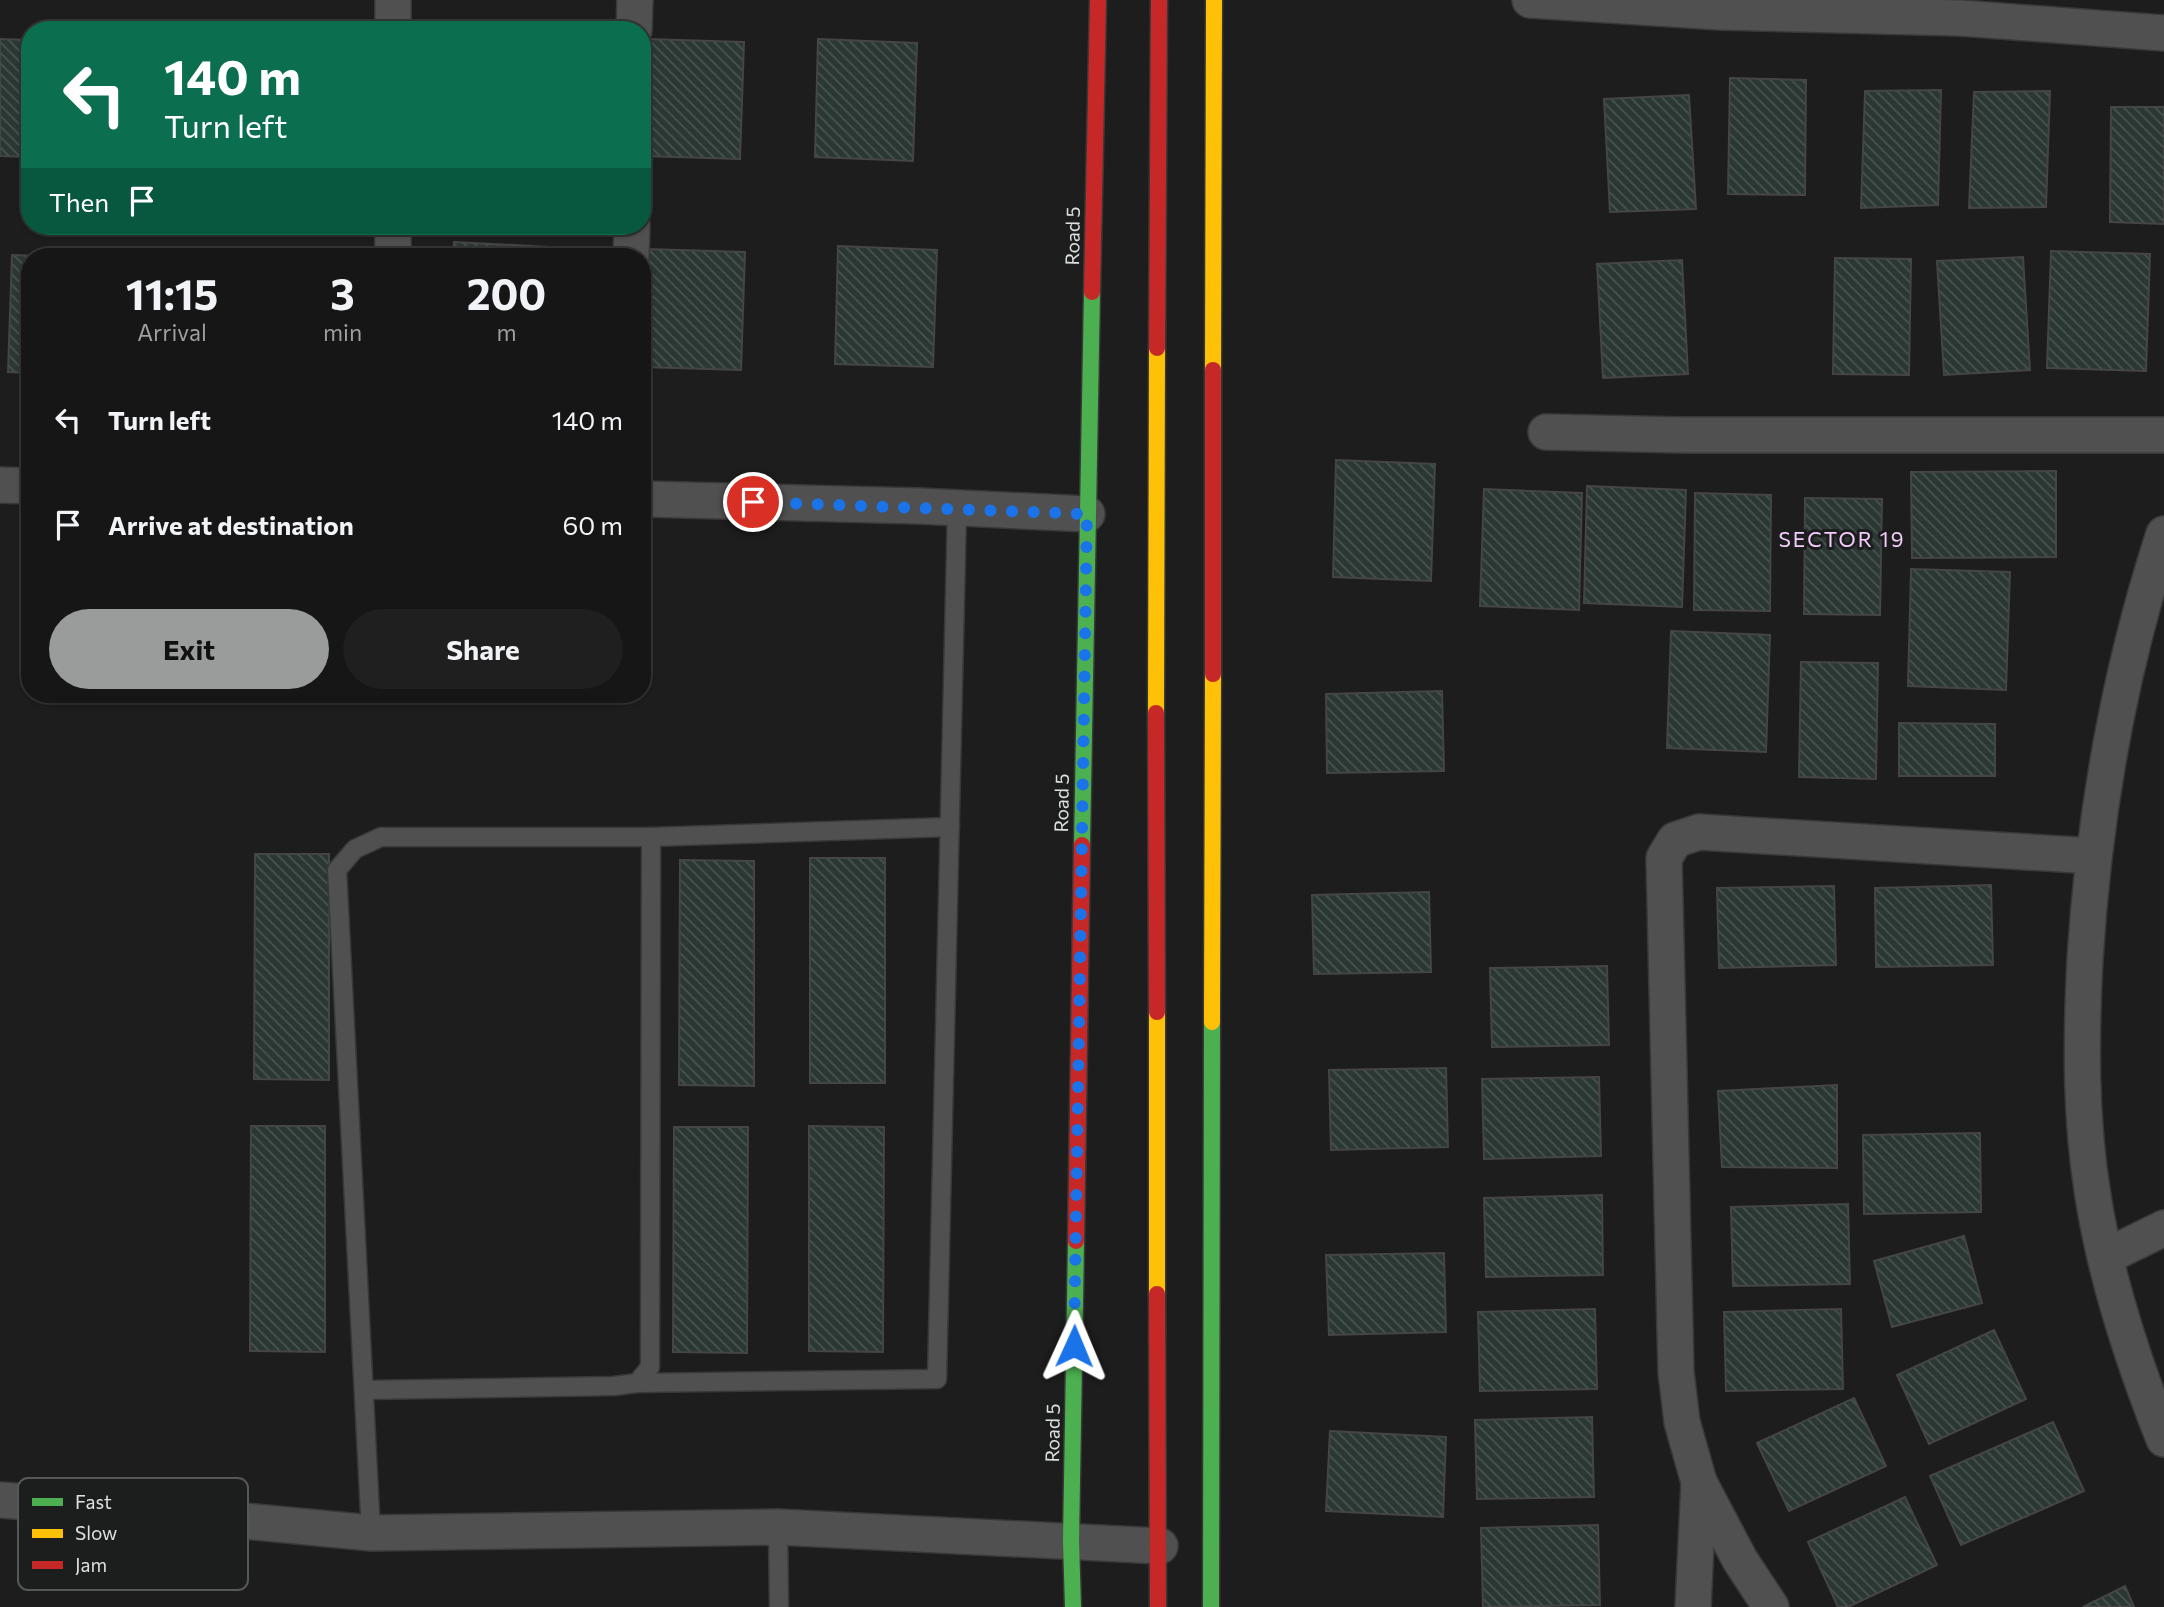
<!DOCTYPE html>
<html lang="en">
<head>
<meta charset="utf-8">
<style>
  body { margin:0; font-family:Commissioner,sans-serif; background:#1e1f1e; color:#f1f3f6; height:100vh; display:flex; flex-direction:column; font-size:26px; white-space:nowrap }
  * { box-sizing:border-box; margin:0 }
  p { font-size:23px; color:#9d9fa0 }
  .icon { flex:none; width:38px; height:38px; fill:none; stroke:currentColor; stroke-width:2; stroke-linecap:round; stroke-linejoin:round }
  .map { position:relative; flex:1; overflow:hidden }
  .drawer { position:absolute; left:21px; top:248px; width:630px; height:455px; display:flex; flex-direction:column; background:#151615; border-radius:28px; box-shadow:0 2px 5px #0004,0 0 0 2px #343534 }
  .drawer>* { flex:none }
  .banner { position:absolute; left:21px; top:21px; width:630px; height:214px; border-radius:28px; box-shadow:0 2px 5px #0004,0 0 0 2px #343534; background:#0b6e4f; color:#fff; overflow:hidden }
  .pin { position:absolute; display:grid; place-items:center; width:60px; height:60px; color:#fff; margin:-30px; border:4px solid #fff; border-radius:50%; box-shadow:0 2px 7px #0007 }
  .me { position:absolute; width:77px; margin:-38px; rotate:1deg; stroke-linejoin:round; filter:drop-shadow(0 0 5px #0008) }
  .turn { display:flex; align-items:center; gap:24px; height:147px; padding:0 28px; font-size:32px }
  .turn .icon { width:91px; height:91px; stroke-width:2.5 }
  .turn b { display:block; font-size:49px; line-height:60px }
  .then { display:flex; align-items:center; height:66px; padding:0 28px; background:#0003; gap:14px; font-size:26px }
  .eta { display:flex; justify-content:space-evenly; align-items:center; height:119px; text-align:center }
  .eta b { font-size:42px; font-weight:700; line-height:49px }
  .cta { display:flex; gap:14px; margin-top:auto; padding:14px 28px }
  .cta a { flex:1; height:80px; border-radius:42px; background:#9a9c9b; color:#111; font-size:28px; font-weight:700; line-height:80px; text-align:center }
  .cta a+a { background:#1e1f1e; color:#f1f3f6 }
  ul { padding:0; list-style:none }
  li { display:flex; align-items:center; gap:21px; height:105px; padding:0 28px }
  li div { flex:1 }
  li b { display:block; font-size:26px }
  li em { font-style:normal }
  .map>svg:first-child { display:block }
</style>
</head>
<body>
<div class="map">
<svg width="2164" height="1607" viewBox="0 0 2164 1607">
  <defs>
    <pattern id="building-back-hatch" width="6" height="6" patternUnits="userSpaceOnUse" patternTransform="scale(1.75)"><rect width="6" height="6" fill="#2b3732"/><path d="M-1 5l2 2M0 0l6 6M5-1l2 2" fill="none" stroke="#49544f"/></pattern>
  </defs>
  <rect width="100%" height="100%" fill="#1c1d1c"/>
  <g fill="url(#building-back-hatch)" stroke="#444544" stroke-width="2">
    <polygon points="0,39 30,40 30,157 0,156"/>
    <polygon points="646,39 744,42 740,159 642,156"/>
    <polygon points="818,39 917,43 913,161 815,157"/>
    <polygon points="1730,78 1806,80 1805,195 1728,194"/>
    <polygon points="1941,90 1938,205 1861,208 1865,91"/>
    <polygon points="2050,91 2046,207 1969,208 1974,92"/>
    <polygon points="1689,95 1696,209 1610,212 1604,99"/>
    <polygon points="2111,107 2164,107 2164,224 2110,222"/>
    <polygon points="454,242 549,247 549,257 453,257"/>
    <polygon points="838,246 937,250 933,367 835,364"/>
    <polygon points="646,249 745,252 741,370 642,367"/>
    <polygon points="2051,251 2150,254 2146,371 2047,368"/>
    <polygon points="12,255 69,257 30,257 30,373 8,372"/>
    <polygon points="2023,257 2030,370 1944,375 1937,261"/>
    <polygon points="1835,258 1911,259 1909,375 1833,374"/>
    <polygon points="1682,260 1688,374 1603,378 1597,264"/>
    <polygon points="1336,460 1435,464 1431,581 1333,577"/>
    <polygon points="2056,471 2056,557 1912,558 1911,472"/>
    <polygon points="1587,486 1686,490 1682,607 1584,603"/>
    <polygon points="1484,489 1582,493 1579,610 1480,606"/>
    <polygon points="1695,493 1771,495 1770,611 1694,610"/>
    <polygon points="1805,498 1882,499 1880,615 1804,614"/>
    <polygon points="1911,569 2010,572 2006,690 1908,686"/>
    <polygon points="1671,631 1770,635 1766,752 1667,748"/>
    <polygon points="1801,662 1878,663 1876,779 1799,777"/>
    <polygon points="1442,691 1444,771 1327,773 1326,694"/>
    <polygon points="1899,723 1995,724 1995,776 1899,776"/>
    <polygon points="255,854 329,854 329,1080 254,1079"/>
    <rect x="810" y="858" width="75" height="225"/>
    <polygon points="680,860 754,861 754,1086 679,1085"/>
    <polygon points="1991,885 1993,965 1876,967 1875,888"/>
    <polygon points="1834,886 1836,965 1719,968 1717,888"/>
    <polygon points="1429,892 1431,972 1314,974 1312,895"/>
    <polygon points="1607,966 1609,1045 1492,1047 1490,968"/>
    <polygon points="1446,1068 1448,1147 1331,1150 1329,1070"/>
    <polygon points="1599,1077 1601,1156 1484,1159 1482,1079"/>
    <polygon points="1837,1085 1837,1168 1722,1167 1718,1091"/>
    <polygon points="251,1126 325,1126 325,1352 250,1351"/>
    <polygon points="809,1126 884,1127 883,1352 809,1351"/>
    <polygon points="674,1127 748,1127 747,1353 673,1352"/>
    <polygon points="1980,1133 1981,1212 1864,1214 1863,1135"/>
    <polygon points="1602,1195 1603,1275 1486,1277 1484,1198"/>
    <polygon points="1848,1204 1850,1284 1733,1286 1731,1207"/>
    <polygon points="1964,1236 1982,1303 1892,1327 1874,1261"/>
    <polygon points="1444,1253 1446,1332 1329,1335 1326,1255"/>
    <polygon points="1595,1309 1597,1389 1480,1391 1478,1312"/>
    <polygon points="1841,1309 1843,1389 1726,1391 1724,1312"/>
    <polygon points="1994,1330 2026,1399 1929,1444 1897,1375"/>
    <polygon points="1854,1398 1886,1466 1789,1511 1757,1443"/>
    <polygon points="1592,1417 1594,1497 1477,1499 1475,1420"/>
    <polygon points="2053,1422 2084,1491 1961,1545 1930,1476"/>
    <polygon points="1330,1431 1446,1437 1443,1517 1326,1511"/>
    <polygon points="1905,1497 1937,1565 1848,1607 1838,1607 1808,1542"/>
    <polygon points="1598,1525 1600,1605 1483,1607 1481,1528"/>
    <polygon points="2125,1586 2134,1607 2083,1607"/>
  </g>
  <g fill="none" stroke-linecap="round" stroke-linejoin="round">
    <g stroke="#373837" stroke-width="21">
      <g id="lane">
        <polyline points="637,1383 937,1379 957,508"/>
        <polyline points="364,1390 614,1386 637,1383 650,1367 651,837"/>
        <polyline points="778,1527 779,1607"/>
        <polyline points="371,1533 337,870 355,849 381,837 651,837 950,827"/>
      </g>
    </g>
    <g stroke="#373837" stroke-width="38">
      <g id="street">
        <polyline points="1530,0 1720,12 1960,18 2164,33"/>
        <polyline points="393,30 393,0"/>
        <polyline points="634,30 635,0"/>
        <polyline points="393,257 393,226"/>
        <polyline points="631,257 632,226"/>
        <polyline points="1546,432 1682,435 2164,435"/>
        <polyline points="0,485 30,486"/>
        <polyline points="642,499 919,506 1087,514"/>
        <path d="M 2164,534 C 2119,672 2094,815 2085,959 C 2081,1039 2080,1117 2093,1196 C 2106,1280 2133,1361 2164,1439"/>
        <polyline points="2105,1257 2164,1228"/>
        <polyline points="0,1500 118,1509 371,1533 778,1527 1160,1546"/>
        <polyline points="1693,1607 1699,1482"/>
        <polyline points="1771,1607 1740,1560 1699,1482 1682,1422 1676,1372 1664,858 1675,840 1699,832 2094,856"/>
      </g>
    </g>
    <g stroke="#373837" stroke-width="19">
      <g id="fast">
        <polyline points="1082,845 1092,292"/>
        <polyline points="1073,1607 1071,1541 1076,1241"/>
        <polyline points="1211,1607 1212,1022"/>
      </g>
    </g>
    <g stroke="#373837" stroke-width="19">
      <g id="slow">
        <polyline points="1213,370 1214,0"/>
        <polyline points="1156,713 1157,348"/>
        <polyline points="1157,1012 1157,1294"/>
        <polyline points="1212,1022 1213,674"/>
      </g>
    </g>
    <g stroke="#373837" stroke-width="19">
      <g id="jam">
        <polyline points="1092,292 1098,0"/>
        <polyline points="1157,348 1159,0"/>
        <polyline points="1213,674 1213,370"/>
        <polyline points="1156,713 1157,1012"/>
        <polyline points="1076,1241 1082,845"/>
        <polyline points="1157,1294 1158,1607"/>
      </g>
    </g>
    <use href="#lane" stroke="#515051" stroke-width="18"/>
    <use href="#street" stroke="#515051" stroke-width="35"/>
    <use href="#fast" stroke="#4caf50" stroke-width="16"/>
    <use href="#slow" stroke="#ffc107" stroke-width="16"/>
    <use href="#jam" stroke="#c62828" stroke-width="16"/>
  </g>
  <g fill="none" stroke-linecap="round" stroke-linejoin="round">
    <polyline stroke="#1a73e8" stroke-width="12" stroke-dasharray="0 21.6" points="753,502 1087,514 1074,1346"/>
  </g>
  <g text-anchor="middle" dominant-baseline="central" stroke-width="6" stroke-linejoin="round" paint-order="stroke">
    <g font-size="19" fill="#dee0df" stroke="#1b1e1c">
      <text transform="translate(1072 236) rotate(-89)">Road 5</text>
      <text transform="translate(1061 803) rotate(-89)">Road 5</text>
      <text transform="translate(1052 1433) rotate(-89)">Road 5</text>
    </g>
    <g font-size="21" letter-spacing="2" fill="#f4cbfc" stroke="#1b1e1c">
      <text x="1842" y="538">SECTOR 19</text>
    </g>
  </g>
  <rect x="18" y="1478" width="230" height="112" rx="10" fill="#1b1e1c" stroke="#565856" stroke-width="2"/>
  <rect x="32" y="1498" width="31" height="8" fill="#4caf50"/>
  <rect x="32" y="1529" width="31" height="9" fill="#ffc107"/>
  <rect x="32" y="1561" width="31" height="8" fill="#c62828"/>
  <g font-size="19" fill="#dee0df">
    <text x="75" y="1509">Fast</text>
    <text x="75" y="1540">Slow</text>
    <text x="75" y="1572">Jam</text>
  </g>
</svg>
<div class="pin" style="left:753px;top:502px;background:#d93025"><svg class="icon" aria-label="arrive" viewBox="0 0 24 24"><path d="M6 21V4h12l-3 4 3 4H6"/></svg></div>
<svg class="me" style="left:1074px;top:1346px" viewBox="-20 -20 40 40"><path d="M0-17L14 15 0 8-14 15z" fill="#1a73e8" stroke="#fff" stroke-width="4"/></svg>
<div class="banner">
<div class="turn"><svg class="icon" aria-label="left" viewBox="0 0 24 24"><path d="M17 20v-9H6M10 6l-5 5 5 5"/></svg><div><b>140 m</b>Turn left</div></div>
<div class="then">Then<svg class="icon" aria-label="arrive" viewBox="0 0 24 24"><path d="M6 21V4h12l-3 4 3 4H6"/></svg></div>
</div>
<section class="drawer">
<div class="eta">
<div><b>11:15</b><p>Arrival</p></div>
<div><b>3</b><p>min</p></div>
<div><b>200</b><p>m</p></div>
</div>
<ul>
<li><svg class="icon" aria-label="left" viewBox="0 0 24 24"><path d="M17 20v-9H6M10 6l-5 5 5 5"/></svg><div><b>Turn left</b></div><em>140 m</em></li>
<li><svg class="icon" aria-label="arrive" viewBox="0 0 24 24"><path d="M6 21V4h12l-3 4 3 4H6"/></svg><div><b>Arrive at destination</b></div><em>60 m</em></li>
</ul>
<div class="cta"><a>Exit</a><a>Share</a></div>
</section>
</div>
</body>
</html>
